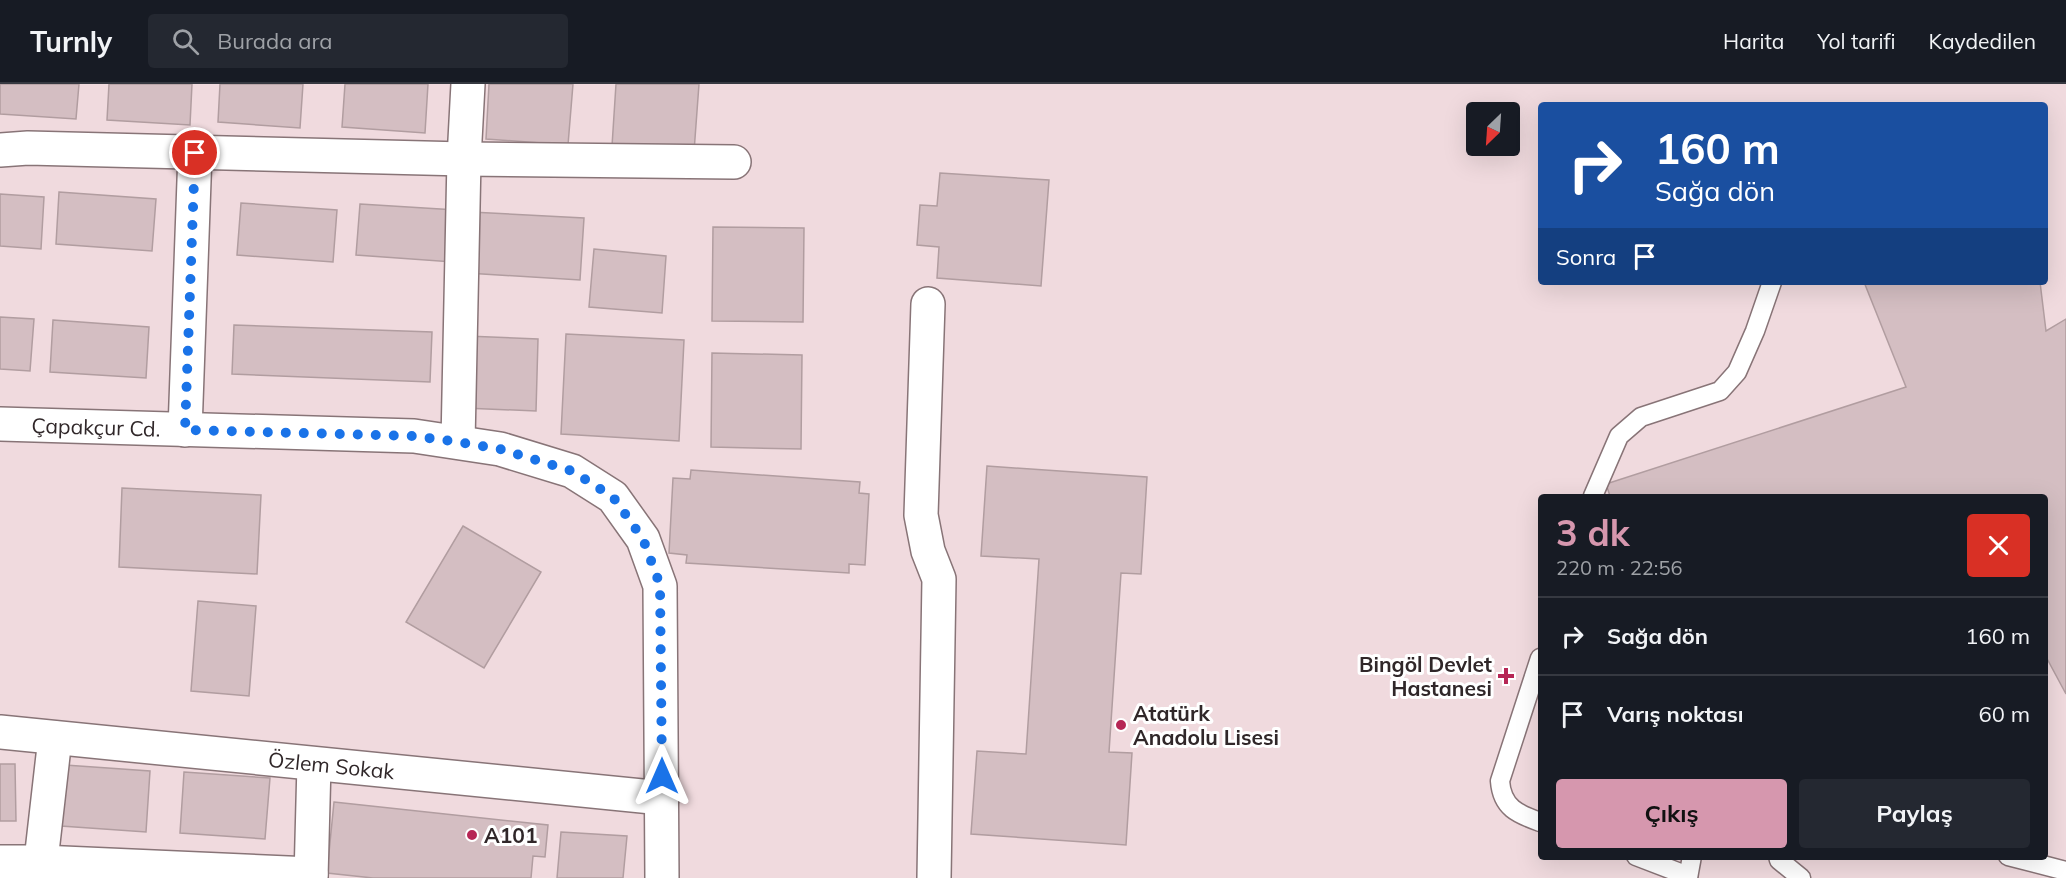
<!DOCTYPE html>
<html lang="tr">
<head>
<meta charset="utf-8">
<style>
  body { margin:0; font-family:Mulish,sans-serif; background:#242831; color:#f1f3f6; height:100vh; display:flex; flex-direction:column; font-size:22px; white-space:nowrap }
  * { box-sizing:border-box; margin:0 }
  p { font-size:20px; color:#9ea1a6 }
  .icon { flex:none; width:33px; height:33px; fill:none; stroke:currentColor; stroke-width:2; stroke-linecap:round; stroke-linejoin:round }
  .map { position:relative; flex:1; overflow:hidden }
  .sheet { position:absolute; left:1538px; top:410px; width:510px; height:366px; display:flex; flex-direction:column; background:#171b24; border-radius:6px; box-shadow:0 6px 24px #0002 }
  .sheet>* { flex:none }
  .top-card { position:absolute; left:1538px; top:18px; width:510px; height:183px; border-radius:6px; box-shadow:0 6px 24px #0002; background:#1a4fa0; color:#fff; overflow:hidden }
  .needle { width:39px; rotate:205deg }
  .tools { position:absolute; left:1466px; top:18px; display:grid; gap:12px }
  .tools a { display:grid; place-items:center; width:54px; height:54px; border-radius:6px; background:#171b24; box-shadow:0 6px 24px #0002; font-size:30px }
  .pin { position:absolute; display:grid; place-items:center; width:51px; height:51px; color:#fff; margin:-26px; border:3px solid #fff; border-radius:50%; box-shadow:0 2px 6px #0007 }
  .me { position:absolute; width:66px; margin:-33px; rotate:0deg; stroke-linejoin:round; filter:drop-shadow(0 0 4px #0008) }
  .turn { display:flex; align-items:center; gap:21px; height:126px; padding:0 18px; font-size:27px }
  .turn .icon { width:78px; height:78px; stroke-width:2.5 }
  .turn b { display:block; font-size:42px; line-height:51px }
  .then { display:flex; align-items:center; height:57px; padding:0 18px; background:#0003; gap:12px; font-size:22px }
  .round { display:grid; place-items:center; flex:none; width:63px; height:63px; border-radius:6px; background:#242831 }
  .summary { display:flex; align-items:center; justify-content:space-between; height:102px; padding:0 18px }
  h1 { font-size:36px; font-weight:700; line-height:45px; color:#d697ae }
  .action { display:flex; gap:12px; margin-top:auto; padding:12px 18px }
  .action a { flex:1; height:69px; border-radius:6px; background:#d697ae; color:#111; font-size:24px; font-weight:700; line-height:69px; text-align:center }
  .action a+a { background:#242831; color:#f1f3f6 }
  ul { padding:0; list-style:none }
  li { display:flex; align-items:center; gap:18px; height:78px; padding:0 18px; border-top:2px solid #363941 }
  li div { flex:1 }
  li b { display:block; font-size:22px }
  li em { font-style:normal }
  header { display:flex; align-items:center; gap:36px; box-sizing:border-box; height:84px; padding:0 30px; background:#171b24; border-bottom:2px solid #363941 }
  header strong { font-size:28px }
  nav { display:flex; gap:33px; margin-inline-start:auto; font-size:21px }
  .search { width:420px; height:54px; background:#242831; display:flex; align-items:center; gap:15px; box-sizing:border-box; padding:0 21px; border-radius:6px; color:#9ea1a6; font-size:22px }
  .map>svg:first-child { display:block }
</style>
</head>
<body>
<header>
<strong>Turnly</strong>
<div class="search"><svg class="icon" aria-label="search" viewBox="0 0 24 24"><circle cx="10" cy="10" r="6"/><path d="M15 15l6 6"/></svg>Burada ara</div>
<nav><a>Harita</a><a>Yol tarifi</a><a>Kaydedilen</a></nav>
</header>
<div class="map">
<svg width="2066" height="794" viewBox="0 0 2066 794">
  <rect width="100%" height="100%" fill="#f0dade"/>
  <g fill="#d4bec2" stroke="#b19da0" stroke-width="1.5">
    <polygon points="0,0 79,0 76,35 0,30"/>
    <polygon points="109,0 192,0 190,41 107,36"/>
    <polygon points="220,0 303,0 300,44 218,38"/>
    <polygon points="345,0 428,0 425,49 342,43"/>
    <polygon points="489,0 573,0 568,61 486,55"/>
    <polygon points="616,0 699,0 694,68 612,62"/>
    <polygon points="940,89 1049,96 1041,202 937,194 939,163 917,161 920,121 937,122"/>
    <polygon points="59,108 156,115 152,167 56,160"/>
    <polygon points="0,110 44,113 41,165 0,162"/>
    <polygon points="241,119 337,126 333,178 237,171"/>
    <polygon points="360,120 456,126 453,178 356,171"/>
    <polygon points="471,128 584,134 580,196 467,189"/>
    <polygon points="713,143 804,144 803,238 712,237"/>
    <polygon points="594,165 666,172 662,229 589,223"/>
    <polygon points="1864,198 2040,198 2046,247 2066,235 2066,610 2044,569 2044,412 1610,412 1606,400 1906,303"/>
    <polygon points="0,233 34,235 30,287 0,285"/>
    <polygon points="53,236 149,243 146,294 50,288"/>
    <polygon points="234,241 432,248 430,298 232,290"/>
    <polygon points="566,250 684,256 679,357 561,350"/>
    <polygon points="466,252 538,255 536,327 464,324"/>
    <polygon points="712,269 802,271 801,365 711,363"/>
    <polygon points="987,382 1147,393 1141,490 1121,489 1109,668 1132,669 1126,761 971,750 977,667 1026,670 1039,475 981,472"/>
    <polygon points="691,386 860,398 859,409 869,410 865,481 849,480 849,489 686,479 687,471 669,469 673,394 690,395"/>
    <polygon points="122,404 261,411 257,490 119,483"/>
    <polygon points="463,442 541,488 484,584 406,538"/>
    <polygon points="198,517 256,522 249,612 191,607"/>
    <polygon points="0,680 15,680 16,737 0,737"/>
    <polygon points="65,681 150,687 146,748 61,742"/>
    <polygon points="184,688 270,694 265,755 180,749"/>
    <polygon points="334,718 548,741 545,773 533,772 531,794 373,794 327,789"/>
    <polygon points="561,748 627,752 623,794 557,794"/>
  </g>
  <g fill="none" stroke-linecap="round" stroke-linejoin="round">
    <g stroke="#887477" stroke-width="21">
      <g id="service">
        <polyline points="1593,412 1619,352 1641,333 1720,307 1737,288 1755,247 1772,198"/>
        <path d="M 1540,574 L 1500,697 C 1502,724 1518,730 1540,738"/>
        <polyline points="1636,772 1688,792"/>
        <polyline points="1778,772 1779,776 1801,794"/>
        <polyline points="2008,772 2066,787"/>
        <polyline points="1688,794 1692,772"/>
      </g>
    </g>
    <g stroke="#887477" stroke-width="36">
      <g id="minor">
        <polyline points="0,66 28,64 464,75 734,78"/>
        <polyline points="928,220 921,431 928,467 939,495 934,794"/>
        <path id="s1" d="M 0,340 L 414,352 L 500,365 L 572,387 L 613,413 L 643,455 L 660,502 L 662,794"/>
        <polyline points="185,346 195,69"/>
        <polyline points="458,358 464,75 468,0"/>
        <path id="s2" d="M 0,648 L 662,714"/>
        <polyline points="0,778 41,778 311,790"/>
        <polyline points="39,794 55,654"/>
        <polyline points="311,794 314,680"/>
      </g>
    </g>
    <use href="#service" stroke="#fff" stroke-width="18"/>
    <use href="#minor" stroke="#fff" stroke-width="33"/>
  </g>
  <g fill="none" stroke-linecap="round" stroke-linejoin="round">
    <polyline stroke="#1a73e8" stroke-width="10" stroke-dasharray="0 18" points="195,69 185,346 414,352 458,358 500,365 572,387 613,413 643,455 660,501 662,692"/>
  </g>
  <g fill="#b62655" stroke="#fff" stroke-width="2">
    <path d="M1503 583h6v6h6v6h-6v6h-6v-6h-6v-6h6z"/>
    <circle cx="1121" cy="641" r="6"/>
    <circle cx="472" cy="751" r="6"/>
  </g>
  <g text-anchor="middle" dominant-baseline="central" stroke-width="6" stroke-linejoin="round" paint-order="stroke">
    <g font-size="21" fill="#302729" stroke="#fff">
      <text stroke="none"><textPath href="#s1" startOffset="96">Çapakçur Cd.</textPath></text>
      <text stroke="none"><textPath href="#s2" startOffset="333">Özlem Sokak</textPath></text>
    </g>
    <g font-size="21" font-weight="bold" fill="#302729" stroke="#fff" text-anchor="start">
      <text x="1492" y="580" text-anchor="end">Bingöl Devlet<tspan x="1492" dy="24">Hastanesi</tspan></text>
      <text x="1133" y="629">Atatürk<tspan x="1133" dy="24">Anadolu Lisesi</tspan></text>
      <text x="484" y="751">A101</text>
    </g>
  </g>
</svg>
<div class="tools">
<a><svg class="needle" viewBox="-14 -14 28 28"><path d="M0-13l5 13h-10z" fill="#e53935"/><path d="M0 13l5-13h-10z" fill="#9ea1a6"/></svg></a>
</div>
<div class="pin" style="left:195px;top:69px;background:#d93025"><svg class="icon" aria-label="arrive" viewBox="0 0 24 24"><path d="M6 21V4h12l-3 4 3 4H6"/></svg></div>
<svg class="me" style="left:662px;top:692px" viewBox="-20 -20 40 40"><path d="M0-17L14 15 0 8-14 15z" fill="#1a73e8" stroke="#fff" stroke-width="4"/></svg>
<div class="top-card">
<div class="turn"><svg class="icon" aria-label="right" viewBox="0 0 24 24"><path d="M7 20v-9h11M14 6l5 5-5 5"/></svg><div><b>160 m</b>Sağa dön</div></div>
<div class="then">Sonra<svg class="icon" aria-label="arrive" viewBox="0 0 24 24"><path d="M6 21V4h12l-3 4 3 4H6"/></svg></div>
</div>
<section class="sheet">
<div class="summary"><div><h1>3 dk</h1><p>220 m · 22:56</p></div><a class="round" style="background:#d93025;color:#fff"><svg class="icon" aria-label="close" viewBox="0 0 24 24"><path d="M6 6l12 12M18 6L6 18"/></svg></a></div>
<ul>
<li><svg class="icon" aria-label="right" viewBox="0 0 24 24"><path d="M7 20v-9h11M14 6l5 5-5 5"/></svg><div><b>Sağa dön</b></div><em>160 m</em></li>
<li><svg class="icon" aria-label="arrive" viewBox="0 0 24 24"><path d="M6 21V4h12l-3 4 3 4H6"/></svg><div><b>Varış noktası</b></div><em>60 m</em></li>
</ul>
<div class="action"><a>Çıkış</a><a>Paylaş</a></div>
</section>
</div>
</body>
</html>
